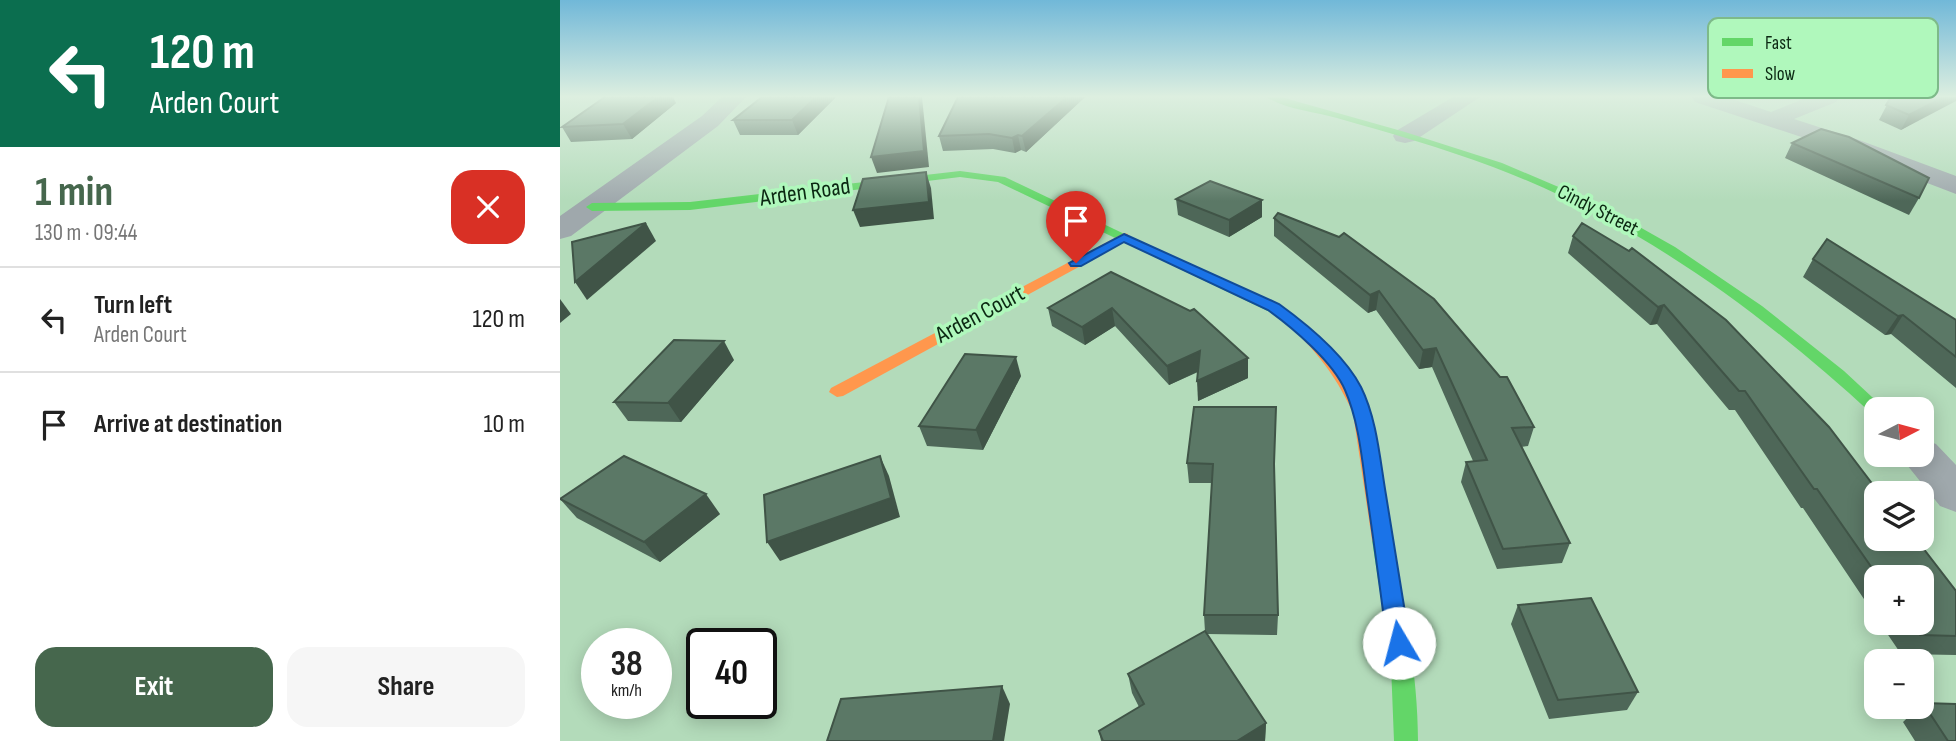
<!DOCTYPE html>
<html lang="en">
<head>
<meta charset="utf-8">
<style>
  body { margin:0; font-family:"Sofia Sans Condensed",sans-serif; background:#f6f6f6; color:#222; height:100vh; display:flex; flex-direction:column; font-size:26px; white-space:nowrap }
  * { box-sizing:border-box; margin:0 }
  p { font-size:23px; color:#767676 }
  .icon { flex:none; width:38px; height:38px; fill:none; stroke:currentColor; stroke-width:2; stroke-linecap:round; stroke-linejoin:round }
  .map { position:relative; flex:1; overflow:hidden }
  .panel { display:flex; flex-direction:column; background:#fff; width:560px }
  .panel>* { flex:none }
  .banner { background:#0b6e4f; color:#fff; overflow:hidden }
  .needle { width:46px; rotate:84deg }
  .tools { position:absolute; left:1304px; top:397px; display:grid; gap:14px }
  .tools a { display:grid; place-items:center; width:70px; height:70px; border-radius:14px; background:#fff; box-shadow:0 4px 18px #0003; font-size:35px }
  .speed { position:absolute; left:21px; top:628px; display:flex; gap:14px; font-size:35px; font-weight:700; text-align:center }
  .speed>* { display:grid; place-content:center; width:91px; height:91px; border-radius:50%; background:#fff; box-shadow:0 4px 18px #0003; line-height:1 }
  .speed small { font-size:18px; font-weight:400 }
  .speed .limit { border:4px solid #111; border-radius:10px; background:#fff; color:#111 }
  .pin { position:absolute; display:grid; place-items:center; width:60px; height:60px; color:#fff; margin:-72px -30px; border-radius:50% 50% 50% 0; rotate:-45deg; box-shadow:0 0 7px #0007 }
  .pin .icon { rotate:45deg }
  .me { position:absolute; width:77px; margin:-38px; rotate:352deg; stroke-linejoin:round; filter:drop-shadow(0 0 5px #0008) }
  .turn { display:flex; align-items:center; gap:24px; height:147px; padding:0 35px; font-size:32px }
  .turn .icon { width:91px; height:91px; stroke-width:2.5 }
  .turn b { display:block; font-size:49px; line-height:60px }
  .round { display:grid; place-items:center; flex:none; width:74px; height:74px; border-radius:21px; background:#f6f6f6 }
  .summary { display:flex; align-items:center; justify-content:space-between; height:119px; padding:0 35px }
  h1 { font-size:42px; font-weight:700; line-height:52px; color:#46674d }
  .cta { display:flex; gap:14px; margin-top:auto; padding:14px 35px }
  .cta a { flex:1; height:80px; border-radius:21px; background:#46674d; color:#fff; font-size:28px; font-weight:700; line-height:80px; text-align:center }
  .cta a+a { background:#f6f6f6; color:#222 }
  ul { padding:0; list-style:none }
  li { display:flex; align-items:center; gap:21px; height:105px; padding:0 35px; border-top:2px solid #e0e0e0 }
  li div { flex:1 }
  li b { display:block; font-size:26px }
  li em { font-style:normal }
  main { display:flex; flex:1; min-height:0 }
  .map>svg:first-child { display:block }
</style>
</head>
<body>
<main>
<section class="panel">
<div class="banner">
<div class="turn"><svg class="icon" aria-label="left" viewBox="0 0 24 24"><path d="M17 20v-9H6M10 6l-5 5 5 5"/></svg><div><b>120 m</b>Arden Court</div></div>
</div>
<div class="summary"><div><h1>1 min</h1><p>130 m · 09:44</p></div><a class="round" style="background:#d93025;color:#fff"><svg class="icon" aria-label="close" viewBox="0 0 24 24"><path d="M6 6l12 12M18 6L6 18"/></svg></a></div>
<ul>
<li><svg class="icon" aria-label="left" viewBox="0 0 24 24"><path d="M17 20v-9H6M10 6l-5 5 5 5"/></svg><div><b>Turn left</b><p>Arden Court</p></div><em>120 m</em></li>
<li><svg class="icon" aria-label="arrive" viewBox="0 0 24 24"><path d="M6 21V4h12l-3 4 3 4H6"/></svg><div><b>Arrive at destination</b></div><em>10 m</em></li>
</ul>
<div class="cta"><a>Exit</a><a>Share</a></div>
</section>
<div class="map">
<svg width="1396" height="741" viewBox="0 0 1396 741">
  <rect width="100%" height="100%" fill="#b3dbba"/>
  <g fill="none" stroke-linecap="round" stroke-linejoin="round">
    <g fill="#9fa8ac" fill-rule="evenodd">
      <polygon points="162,97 186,97 158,126 11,236 0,239 0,216 142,116"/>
      <polygon points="893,97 920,97 854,141 845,143 836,141 833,136 836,131"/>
      <polygon points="1132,97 1166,97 1211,112 1248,97 1279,97 1276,102 1234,119 1299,140 1396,176 1396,194 1281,150 1135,102"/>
      <polygon points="1362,439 1376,444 1396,465 1396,512 1380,506 1339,455 1362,455"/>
    </g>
    <g fill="#63d668" fill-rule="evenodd">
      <path d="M 706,97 L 721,97 L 845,132 L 942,163 L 1022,197 L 1069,221 L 1115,247 L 1202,306 L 1284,371 L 1326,410 L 1316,410 L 1316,415 L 1312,414 C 1200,311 1077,221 933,167 C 882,148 830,133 777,118 C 755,112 725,109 706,97 Z"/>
      <polygon points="400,171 445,177 728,312 726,315 716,315 438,182 400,177 130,210 32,211 26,207 32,203 130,202"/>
      <path d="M 822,532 L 829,534 L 832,540 C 844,607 858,673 858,741 L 834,741 L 831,665 L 812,540 L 815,534 Z"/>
    </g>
    <g fill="#ff974d" fill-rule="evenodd">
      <polygon points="564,233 568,234 568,240 283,396 277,397 269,392 271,388"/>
      <path d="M 721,308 L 739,319 L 763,341 L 783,366 L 802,398 L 809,413 L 832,540 L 829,546 L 822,548 L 815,546 L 812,540 L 793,413 C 775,373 750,342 716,315 L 714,312 L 716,309 Z"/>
    </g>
  </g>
  <g fill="#4e6758">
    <polygon points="202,97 276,97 238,135 180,135 173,120"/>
    <polygon points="398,97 525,97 466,152 461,150 455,153 433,149 383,151 379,136"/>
    <polygon points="1331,97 1396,97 1341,130 1319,120"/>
    <polygon points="116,103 72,139 11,142 2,127"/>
    <polygon points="1232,143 1359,198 1349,215 1225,158"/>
    <polygon points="616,199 702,200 702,217 669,237 618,215"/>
    <polygon points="714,218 779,237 974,427 968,446 961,447 1010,543 1002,563 937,569 901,482 906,462 913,461 872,367 859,369 816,310 808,313 714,236"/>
    <polygon points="1022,223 1396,591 1396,655 1341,654 1320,623 1362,623 1362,578 1316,578 1316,617 1243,508 1241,508 1175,410 1169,410 1097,324 1090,325 1008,253 1013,236"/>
    <polygon points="1253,259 1396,320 1396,388 1331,334 1325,335 1243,277"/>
    <polygon points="551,272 688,378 638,401 638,372 609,385 555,326 525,345 492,326 488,308"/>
    <polygon points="174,360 121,422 68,421 54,402"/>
    <polygon points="461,376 423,450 367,446 359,426"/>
    <polygon points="634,407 714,467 718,615 717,635 647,634 706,723 705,741 541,741 539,731 579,707 572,693 568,674 645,632 644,615 652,483 629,483 627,463"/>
    <polygon points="0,499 160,514 100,562 17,518"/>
    <polygon points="958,605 1078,692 1067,710 989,719 951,624"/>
    <polygon points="1363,703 1396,741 1355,741 1343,722 1359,707 1362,707 1362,705"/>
  </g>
  <g fill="#405447">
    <polygon points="98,97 113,97 116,103 72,139 63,124"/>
    <polygon points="256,97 276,97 238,135 232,120"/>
    <polygon points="359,97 362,97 369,167 317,173 311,157"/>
    <polygon points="507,97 525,97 466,152 462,136"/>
    <polygon points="1384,97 1396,97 1396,101 1341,130 1349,115"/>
    <polygon points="458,135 461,150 455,153 452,138"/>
    <polygon points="366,172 371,188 374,219 300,227 293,210"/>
    <polygon points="702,200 702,217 669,237 669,220"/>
    <polygon points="86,223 96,241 27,300 15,282"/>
    <polygon points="819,291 816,310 808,313 810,295"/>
    <polygon points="0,299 11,314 0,323"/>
    <polygon points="1104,305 1097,324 1090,325 1098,307"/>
    <polygon points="552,308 555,326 525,345 522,327"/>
    <polygon points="1343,315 1331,334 1325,335 1338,316"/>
    <polygon points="164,341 174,360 121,422 108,403"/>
    <polygon points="876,348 872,367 859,369 863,350"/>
    <polygon points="640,351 641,370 609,385 607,366"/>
    <polygon points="456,357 461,376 423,450 416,430"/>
    <polygon points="688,358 688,378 638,401 637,381"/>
    <polygon points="320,456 329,476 340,517 220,561 207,542"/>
    <polygon points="146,494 160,514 100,562 84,542"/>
    <polygon points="442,686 450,704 444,741 433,741"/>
    <polygon points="706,723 705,741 677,741"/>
  </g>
  <g fill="#5b7866" stroke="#405447" stroke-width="2">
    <polygon points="45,97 98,97 63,124 2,127"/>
    <polygon points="202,97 256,97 232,120 173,120"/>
    <polygon points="329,97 359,97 364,151 311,157"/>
    <polygon points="398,97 507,97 462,136 458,135 452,138 429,134 379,136"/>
    <polygon points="1331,97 1384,97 1349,115 1326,105"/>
    <polygon points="1261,129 1289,137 1369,178 1359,198 1232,143"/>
    <polygon points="366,172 369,202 293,210 303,179"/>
    <polygon points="650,181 702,200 669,220 616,199"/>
    <polygon points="718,213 779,237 784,233 874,299 940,377 947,377 974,427 952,428 1010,543 943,549 906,462 927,460 876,348 863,350 819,291 810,295 714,218"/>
    <polygon points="86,223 15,282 12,242"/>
    <polygon points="1022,223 1069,251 1072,248 1166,320 1269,427 1320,494 1316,494 1316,539 1356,539 1396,591 1396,636 1360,635 1351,623 1362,623 1362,578 1319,578 1257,489 1254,489 1185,391 1179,391 1104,305 1098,307 1013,236"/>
    <polygon points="1267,239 1396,320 1396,357 1343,315 1338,316 1253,259"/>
    <polygon points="551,272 630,311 634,309 688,358 637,381 640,351 607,366 552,308 522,327 488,308"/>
    <polygon points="114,340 164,341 108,403 54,402"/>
    <polygon points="405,354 456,357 416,430 359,426"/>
    <polygon points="634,407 716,407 714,464 718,615 644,615 653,464 627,463"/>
    <polygon points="64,456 146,494 84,542 0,499"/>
    <polygon points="320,456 331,498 207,542 204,495"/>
    <polygon points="1031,598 1078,692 998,700 958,605"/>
    <polygon points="645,631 706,723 677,741 543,741 539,731 584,704 568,674"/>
    <polygon points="442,686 433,741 267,741 281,699"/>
    <polygon points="1363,703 1396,704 1396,741 1388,741"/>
  </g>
  <linearGradient id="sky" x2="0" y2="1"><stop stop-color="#71b8d8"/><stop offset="0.48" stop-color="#ddefe0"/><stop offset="1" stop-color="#ddefe0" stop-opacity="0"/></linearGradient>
  <rect width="1396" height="201" fill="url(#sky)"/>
  <path fill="#1a73e8" stroke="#114b97" stroke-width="2" d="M 564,234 L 719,304 C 748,325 784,354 801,387 C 817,419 820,460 826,495 C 834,545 842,594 850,643 L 847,650 L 839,653 L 831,650 L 827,643 C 821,593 814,544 807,495 C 802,460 799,422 785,390 C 773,362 733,328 708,310 L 564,242 L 521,266 L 511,266 L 509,263 Z"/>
  <g text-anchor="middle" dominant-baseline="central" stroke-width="7" stroke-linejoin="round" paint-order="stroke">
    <g font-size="21" fill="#0b2812" stroke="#b0f8bc">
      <text transform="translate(1038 210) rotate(27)">Cindy Street</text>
    </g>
    <g font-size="24" fill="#0b2812" stroke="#b0f8bc">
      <text transform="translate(245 192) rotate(-8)">Arden Road</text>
      <text transform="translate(420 314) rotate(-28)">Arden Court</text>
    </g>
  </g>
  <rect x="1148" y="18" width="230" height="80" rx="10" fill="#b0f8bc" stroke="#7eba89" stroke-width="2"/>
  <rect x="1162" y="38" width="31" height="8" fill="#63d668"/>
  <rect x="1162" y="69" width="31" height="9" fill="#ff974d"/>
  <g font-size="19" fill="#0b2812">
    <text x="1205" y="49">Fast</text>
    <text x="1205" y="80">Slow</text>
  </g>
</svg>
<div class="tools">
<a><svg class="needle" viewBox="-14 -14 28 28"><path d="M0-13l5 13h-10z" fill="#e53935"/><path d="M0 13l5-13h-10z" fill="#767676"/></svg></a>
<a><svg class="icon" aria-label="layers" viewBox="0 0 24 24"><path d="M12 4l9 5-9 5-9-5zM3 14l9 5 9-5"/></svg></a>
<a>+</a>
<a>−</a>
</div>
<div class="speed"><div>38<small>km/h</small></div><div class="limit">40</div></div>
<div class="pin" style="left:516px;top:263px;background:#d93025"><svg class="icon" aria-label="arrive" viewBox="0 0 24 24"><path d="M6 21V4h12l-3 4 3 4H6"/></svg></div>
<svg class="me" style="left:839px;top:643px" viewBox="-20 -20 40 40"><circle r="19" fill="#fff"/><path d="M0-13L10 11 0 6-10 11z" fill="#1a73e8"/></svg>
</div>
</main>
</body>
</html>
